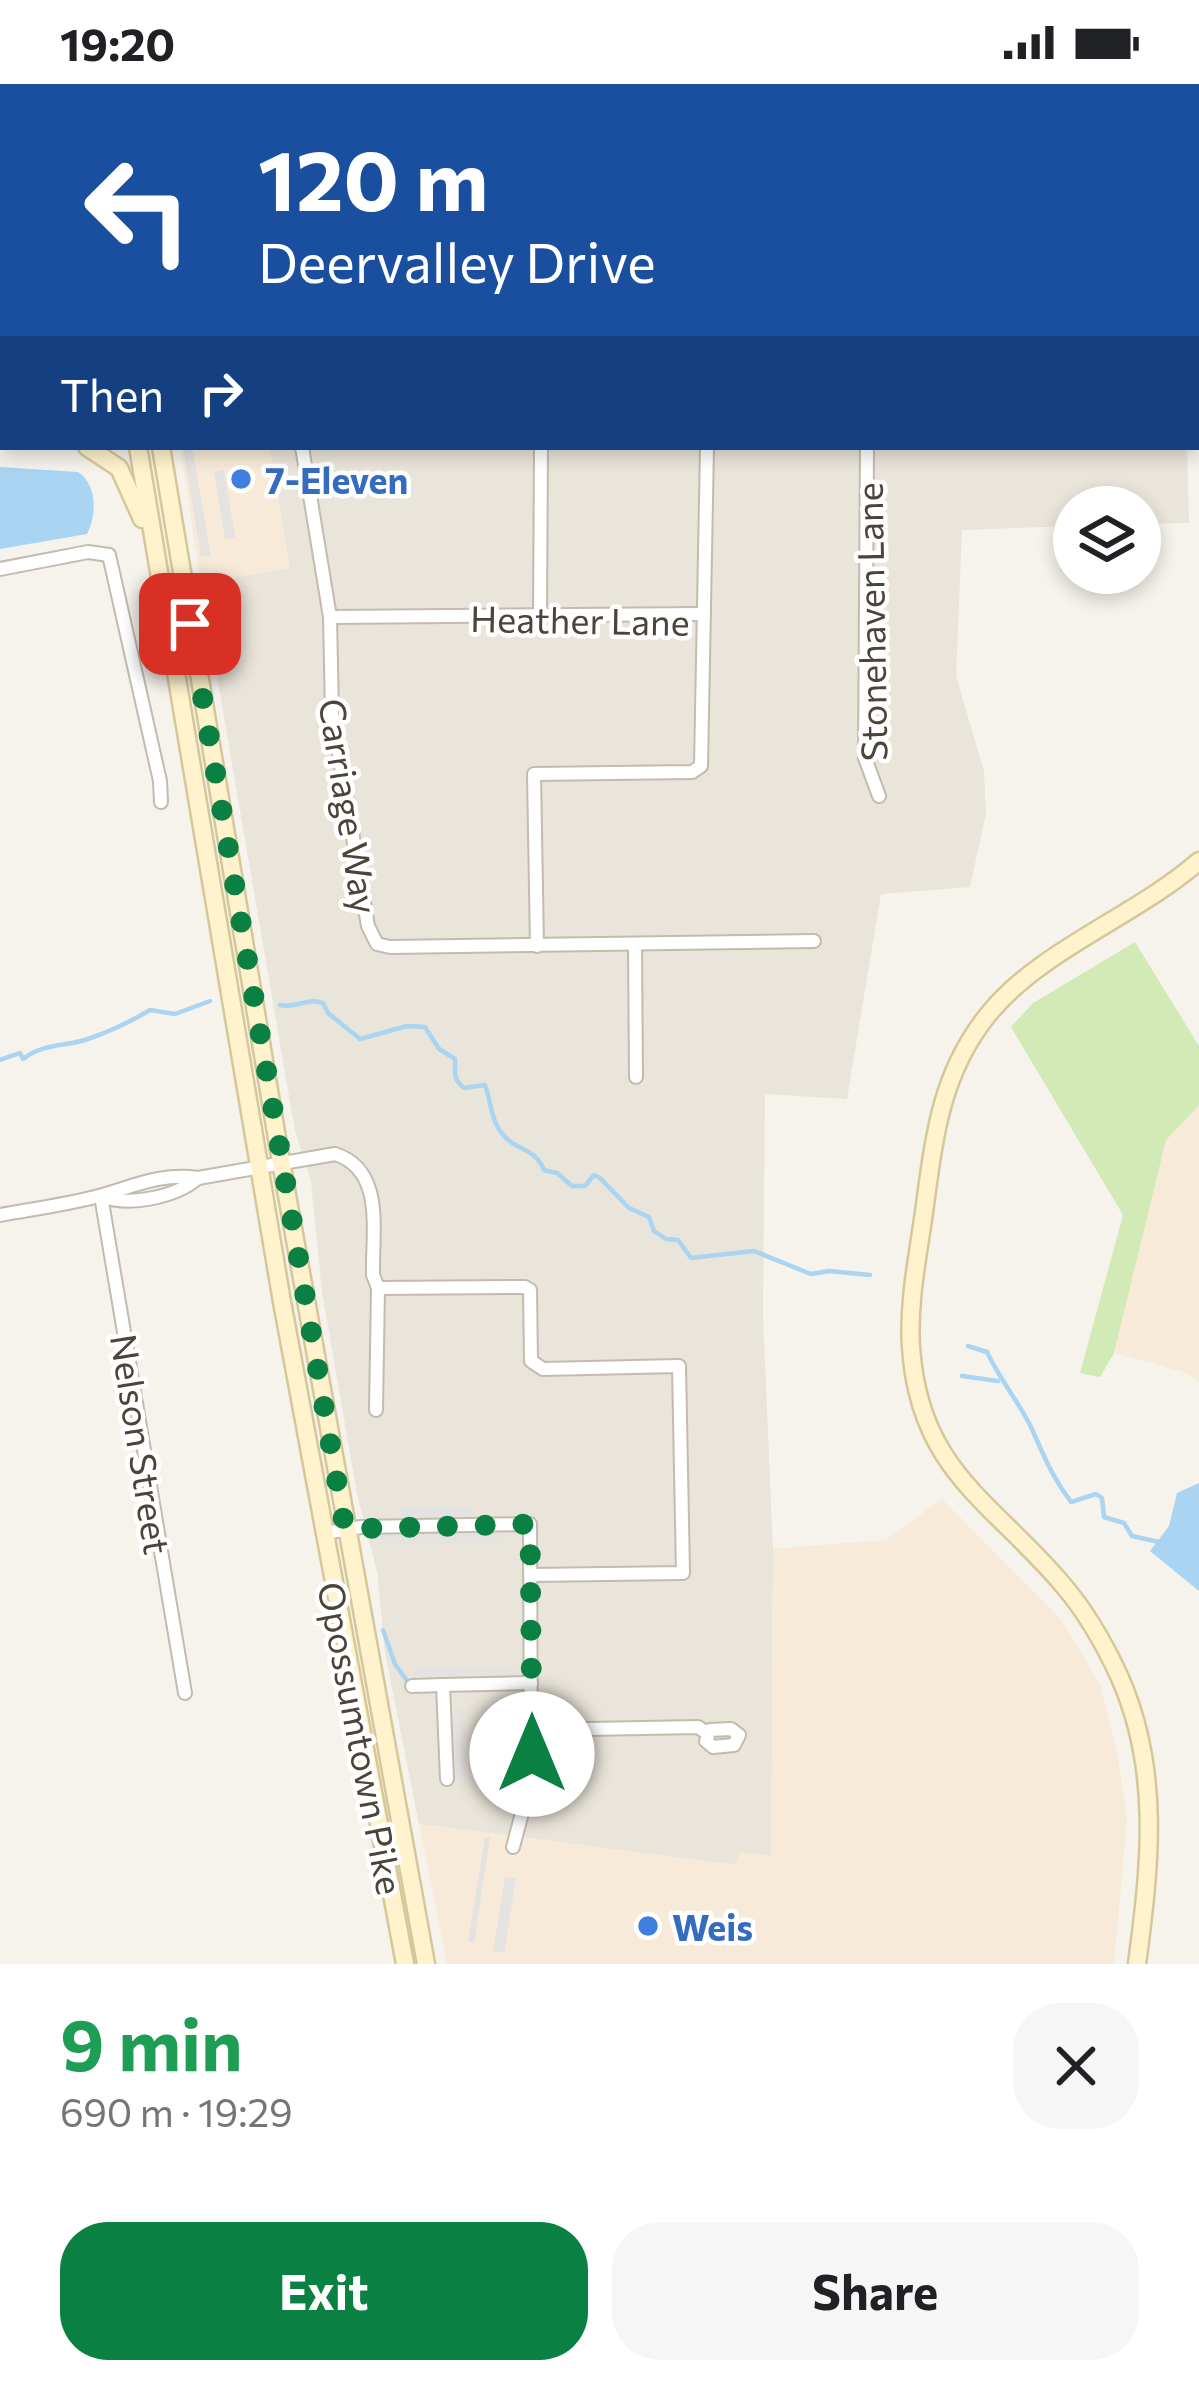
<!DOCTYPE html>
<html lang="en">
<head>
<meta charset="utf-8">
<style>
  body { margin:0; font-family:Commissioner,sans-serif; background:#f6f6f6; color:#202124; height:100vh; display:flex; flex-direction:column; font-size:45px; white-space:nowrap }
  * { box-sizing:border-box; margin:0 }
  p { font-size:39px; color:#757577 }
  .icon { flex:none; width:66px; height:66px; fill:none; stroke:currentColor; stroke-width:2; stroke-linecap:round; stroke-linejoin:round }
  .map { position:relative; height:1880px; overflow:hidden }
  .side { display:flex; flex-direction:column; background:#fff; flex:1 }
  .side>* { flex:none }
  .top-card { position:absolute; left:0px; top:0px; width:1200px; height:366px; box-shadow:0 6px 18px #0003; background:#1a4fa0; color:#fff; overflow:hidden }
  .buttons { position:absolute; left:1053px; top:402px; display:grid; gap:24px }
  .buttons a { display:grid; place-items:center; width:108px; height:108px; border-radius:50%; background:#fff; box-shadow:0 6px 18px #0003; font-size:60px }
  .pin { position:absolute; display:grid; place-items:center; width:102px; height:102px; color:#fff; margin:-51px; border-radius:24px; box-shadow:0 6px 18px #0006 }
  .me { position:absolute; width:132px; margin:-66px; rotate:0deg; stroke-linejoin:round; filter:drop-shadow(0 0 9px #0008) }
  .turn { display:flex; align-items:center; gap:42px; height:252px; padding:0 60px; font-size:54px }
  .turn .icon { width:156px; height:156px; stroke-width:2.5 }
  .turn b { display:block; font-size:84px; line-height:102px }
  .then { display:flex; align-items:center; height:114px; padding:0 60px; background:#0003; gap:24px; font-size:45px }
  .round { display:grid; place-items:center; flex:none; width:126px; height:126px; border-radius:48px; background:#f6f6f6 }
  .summary { display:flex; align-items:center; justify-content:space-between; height:204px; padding:0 60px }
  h1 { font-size:72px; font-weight:700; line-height:90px; color:#1e9e55 }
  .cta { display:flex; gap:24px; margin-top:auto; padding:24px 60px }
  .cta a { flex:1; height:138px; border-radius:48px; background:#0b8043; color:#fff; font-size:48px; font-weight:700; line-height:138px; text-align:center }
  .cta a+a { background:#f6f6f6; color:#202124 }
  .status { display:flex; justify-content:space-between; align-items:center; height:84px; padding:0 60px; background:#fff; direction:ltr }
  .status svg { height:33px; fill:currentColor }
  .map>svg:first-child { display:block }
</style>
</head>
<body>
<div class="status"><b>19:20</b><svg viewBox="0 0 49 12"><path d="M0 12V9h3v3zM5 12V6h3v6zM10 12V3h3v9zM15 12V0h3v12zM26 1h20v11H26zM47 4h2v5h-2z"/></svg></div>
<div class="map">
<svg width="1199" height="1880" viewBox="0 0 1199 1880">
  <rect width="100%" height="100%" fill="#f6f3ec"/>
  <g fill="#eae5da">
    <polygon points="351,0 1199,0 1199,157 1197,3"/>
    <polygon points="270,363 1187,363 1189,439 1140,440 1140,423 1074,423 1074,442 962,446 956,592 984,687 986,730 970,803 881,810 847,1015 765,1010 763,1233 773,1465 772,1772 735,1781 419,1740 385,1569 377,1488 357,1410 322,1208 311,1098 295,1047 201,499 289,484"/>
  </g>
  <g fill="#f7ead8">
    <polygon points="180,363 270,363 290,484 201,499"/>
    <polygon points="1199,1021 1199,1297 1184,1288 1114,1269 1166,1056"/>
    <polygon points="942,1415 1062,1537 1100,1601 1117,1666 1127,1736 1114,1880 447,1880 419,1740 734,1781 740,1768 771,1772 773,1465 885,1456"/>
  </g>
  <polygon fill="#d2eab5" points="1135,858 1199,962 1199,1021 1166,1056 1114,1269 1100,1293 1080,1289 1123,1131 1011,943 1033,919"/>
  <g fill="#e5e3e0">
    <polygon points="183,363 192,363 211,472 201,473"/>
    <polygon points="224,386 235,454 225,456 214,388"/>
    <rect x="401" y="1424" width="73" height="11"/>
    <polygon points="504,1448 504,1460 379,1460 380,1449"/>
    <polygon points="516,1583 516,1594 413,1595 413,1585"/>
    <polygon points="454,1626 464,1626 466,1693 455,1693"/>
    <polygon points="485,1753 490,1754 474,1859 468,1858"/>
    <polygon points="505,1793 516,1795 504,1869 493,1867"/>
  </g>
  <g fill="#a9d4f2">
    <path d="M 0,383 L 78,388 C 97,400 97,431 87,450 L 0,465 Z"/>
    <polygon points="1199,1399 1199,1507 1150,1467 1169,1442 1177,1409"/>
  </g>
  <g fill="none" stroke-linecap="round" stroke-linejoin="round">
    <g stroke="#a9d4f2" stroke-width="4.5">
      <path d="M 280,921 C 296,925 307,913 323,919 L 328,929 L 360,955 L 407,942 L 425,943 L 439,965 L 455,975 C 456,989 452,994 464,1004 L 485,1001 C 492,1020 490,1039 507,1055 C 522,1068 535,1065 544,1086 L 557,1089 L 572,1102 L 585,1102 L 594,1091 L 600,1094 L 629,1124 L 649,1133 L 654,1147 L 666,1155 L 678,1156 L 691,1174 L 754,1167 L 811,1190 L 829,1187 L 870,1191"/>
      <path d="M 0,976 L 20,969 L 23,975 C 43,959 65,963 88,955 C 111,947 130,938 150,926 L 175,930 L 210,917"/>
      <path d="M 968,1262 L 987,1268 C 999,1294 1018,1317 1031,1343 C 1044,1372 1052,1393 1071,1418 L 1096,1410 L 1102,1414 L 1104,1433 L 1124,1439 L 1132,1452 L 1159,1458"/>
      <polyline points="962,1292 998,1297"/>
      <polyline points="383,1546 395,1580 408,1598"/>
    </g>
    <g stroke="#c2bbae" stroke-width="16">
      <g id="street">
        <polyline points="442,0 444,3"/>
        <polyline points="654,0 657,3"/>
        <polyline points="854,0 856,3"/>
        <polyline points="1058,0 1060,3"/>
        <polyline points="0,302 3,304"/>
        <polyline points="0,336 3,338"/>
        <polyline points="302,363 330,533 332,629 368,842 377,860 390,863 814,857"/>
        <polyline points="867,363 865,674 879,712"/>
        <polyline points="0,485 88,468 109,471 160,697 161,718"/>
        <polyline points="330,533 704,530"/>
        <polyline points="540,533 541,363"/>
        <polyline points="635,860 636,993"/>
        <polyline points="537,862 534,690 692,688 701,682 707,363"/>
        <polyline points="101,1112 185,1609"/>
        <path d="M 101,1112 C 129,1123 176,1113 198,1094"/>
        <path d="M 0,1131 C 32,1125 64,1121 95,1113 C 130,1104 160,1088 198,1094 L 335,1070 C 385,1086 372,1147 373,1191 L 378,1204 L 525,1203 L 530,1206 L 531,1277 L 543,1285 L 679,1282 L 683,1489 L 530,1491"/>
        <polyline points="376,1326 378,1204"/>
        <polyline points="325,1449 361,1443 530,1440 531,1695 513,1763"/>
        <polyline points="412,1602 443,1601"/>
        <polygon points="731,1645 739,1651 734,1661 713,1663 706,1657 710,1646"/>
        <polyline points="532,1646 698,1643 707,1649"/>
        <polyline points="447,1695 443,1601 531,1599"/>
      </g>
    </g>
    <g stroke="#d6c79b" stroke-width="21">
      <g id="secondary">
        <polyline points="14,0 16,3"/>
        <polyline points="593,3 596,0"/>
        <polyline points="0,9 3,14"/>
        <polyline points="87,363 119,384 142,435"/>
        <polyline points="138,363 282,1218 405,1880"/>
        <polyline points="161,363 281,1078 426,1880"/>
        <path d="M 1137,1880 C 1150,1782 1161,1687 1120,1594 C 1105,1561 1087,1529 1063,1501 C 993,1418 919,1387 911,1263 C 908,1218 918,1172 924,1128 C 934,1055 940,991 987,932 C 1039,866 1135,833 1199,777"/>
      </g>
    </g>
    <use href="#street" stroke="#fff" stroke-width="12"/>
    <use href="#secondary" stroke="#fff3cd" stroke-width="16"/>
  </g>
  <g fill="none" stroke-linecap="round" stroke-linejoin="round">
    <polyline stroke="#0b8043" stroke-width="21" stroke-dasharray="0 37.8" points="190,540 345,1445 530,1440 532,1670"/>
  </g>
  <g fill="#3f7fe0" stroke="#fff" stroke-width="4.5">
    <circle cx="241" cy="395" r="12"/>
    <circle cx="648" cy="1842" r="12"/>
  </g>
  <g text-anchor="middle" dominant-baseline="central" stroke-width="9" stroke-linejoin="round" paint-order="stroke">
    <g font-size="36" font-weight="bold" fill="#366cbe" stroke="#fff" text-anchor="start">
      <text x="265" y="395">7-Eleven</text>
      <text x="672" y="1842">Weis</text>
    </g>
    <g font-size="36" fill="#4b4439" stroke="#fff">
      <text transform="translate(580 535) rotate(1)">Heather Lane</text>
      <text transform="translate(870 538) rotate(-91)">Stonehaven Lane</text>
      <text transform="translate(350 722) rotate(81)">Carriage Way</text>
      <text transform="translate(142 1360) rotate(81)">Nelson Street</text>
      <text transform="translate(362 1654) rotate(79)">Opossumtown Pike</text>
    </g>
  </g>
</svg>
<div class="buttons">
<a><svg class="icon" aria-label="layers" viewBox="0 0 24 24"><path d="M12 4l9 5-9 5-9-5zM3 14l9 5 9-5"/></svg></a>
</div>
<div class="pin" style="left:190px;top:540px;background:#d93025"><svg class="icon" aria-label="arrive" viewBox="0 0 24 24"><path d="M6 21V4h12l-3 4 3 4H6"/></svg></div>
<svg class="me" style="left:532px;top:1670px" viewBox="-20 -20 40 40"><circle r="19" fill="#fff"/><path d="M0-13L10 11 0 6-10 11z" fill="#0b8043"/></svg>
<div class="top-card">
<div class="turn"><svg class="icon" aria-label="left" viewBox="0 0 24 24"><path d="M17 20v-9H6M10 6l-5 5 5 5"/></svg><div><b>120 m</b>Deervalley Drive</div></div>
<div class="then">Then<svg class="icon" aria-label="right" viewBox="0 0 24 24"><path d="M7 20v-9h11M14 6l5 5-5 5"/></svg></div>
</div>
</div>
<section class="side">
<div class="summary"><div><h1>9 min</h1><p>690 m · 19:29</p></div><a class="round"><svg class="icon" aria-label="close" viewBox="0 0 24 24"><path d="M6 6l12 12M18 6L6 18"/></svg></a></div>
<div class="cta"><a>Exit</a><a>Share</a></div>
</section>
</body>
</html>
